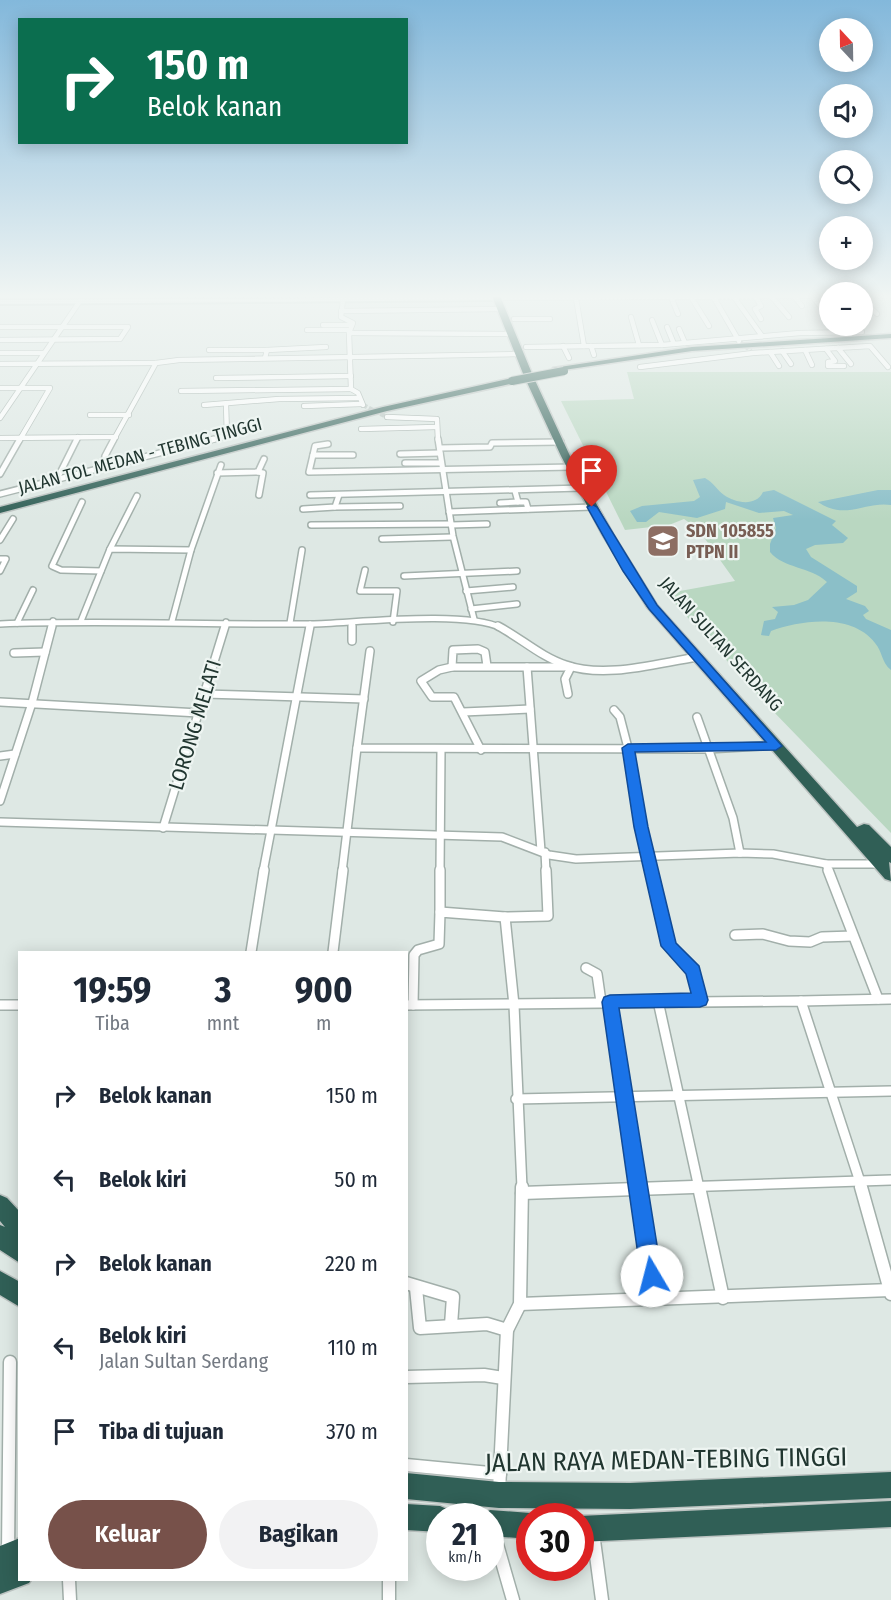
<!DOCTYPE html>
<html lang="id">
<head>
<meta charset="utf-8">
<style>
  body { margin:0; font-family:"Fira Sans Condensed",sans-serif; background:#f2f2f3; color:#1f2937; height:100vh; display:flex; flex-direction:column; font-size:22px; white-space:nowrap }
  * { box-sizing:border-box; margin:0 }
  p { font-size:20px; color:#747a83 }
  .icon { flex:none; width:33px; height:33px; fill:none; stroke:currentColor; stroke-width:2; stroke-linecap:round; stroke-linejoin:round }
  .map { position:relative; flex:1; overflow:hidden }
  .panel { position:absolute; left:18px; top:951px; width:390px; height:630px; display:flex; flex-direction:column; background:#fff; border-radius:0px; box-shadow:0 3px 15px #0003 }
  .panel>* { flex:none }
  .top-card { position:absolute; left:18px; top:18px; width:390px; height:126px; border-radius:0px; box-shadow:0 3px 15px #0003; background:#0b6e4f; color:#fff; overflow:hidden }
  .needle { width:39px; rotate:338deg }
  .controls { position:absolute; left:819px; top:18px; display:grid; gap:12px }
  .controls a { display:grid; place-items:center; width:54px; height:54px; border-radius:50%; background:#fff; box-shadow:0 3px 15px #0003; font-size:30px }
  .speed { position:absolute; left:426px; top:1503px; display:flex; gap:12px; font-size:30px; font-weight:700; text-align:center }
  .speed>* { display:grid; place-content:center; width:78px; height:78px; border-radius:50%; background:#fff; box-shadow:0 3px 15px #0003; line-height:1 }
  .speed small { font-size:15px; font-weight:400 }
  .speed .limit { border:9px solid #d22; background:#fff; color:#111 }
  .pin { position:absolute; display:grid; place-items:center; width:51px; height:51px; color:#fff; margin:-62px -26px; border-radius:50% 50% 50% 0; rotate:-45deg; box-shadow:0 0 6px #0007 }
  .pin .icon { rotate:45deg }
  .me { position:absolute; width:66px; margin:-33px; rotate:352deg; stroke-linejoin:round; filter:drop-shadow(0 0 4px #0008) }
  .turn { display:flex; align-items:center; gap:21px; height:126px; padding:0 30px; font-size:27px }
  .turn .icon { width:78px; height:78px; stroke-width:2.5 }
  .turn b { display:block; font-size:42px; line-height:51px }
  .eta { display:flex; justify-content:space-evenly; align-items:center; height:102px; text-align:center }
  .eta b { font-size:36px; font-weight:700; line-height:42px }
  .primary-button { display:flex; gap:12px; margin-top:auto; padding:12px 30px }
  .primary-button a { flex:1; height:69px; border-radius:36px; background:#77514a; color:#fff; font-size:24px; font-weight:700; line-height:69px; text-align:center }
  .primary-button a+a { background:#f2f2f3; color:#1f2937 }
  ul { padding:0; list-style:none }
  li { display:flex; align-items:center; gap:18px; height:84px; padding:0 30px }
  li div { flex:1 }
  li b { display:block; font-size:22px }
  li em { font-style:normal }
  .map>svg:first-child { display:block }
</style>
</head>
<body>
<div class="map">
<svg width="891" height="1600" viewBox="0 0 891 1600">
  <rect width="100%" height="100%" fill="#dee8e4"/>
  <polygon fill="#b9d7c1" points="627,372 891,372 891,833 770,708 670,598 669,593 735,581 698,529 684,519 669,525 625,530 561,401 634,399"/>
  <g fill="#8bbfc8">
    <path d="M 705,478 C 714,483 717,490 724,495 C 735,503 756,507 763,492 L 774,490 L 836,521 L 832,525 L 848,538 L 843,543 L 815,545 L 806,549 L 811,557 L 857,586 L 857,592 L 846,599 L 865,606 L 869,611 L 863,615 L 866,619 L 891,630 L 891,670 C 881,662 883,652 875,643 C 852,613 801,620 771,631 L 769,636 L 761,635 L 764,621 L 775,619 L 778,612 L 772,607 L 794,605 L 808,600 L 827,582 C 810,566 784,569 770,552 L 770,544 L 776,528 L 773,518 L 793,515 L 784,511 L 759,513 L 726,502 L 725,509 L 697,518 L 659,512 L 646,522 L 637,522 L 630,511 L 642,506 L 694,501 L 700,497 L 693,480 Z"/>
    <path d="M 878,490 L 891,490 L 891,505 C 865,501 845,521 818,502 Z"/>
  </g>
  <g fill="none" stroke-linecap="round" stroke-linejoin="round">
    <g stroke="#b8c4c0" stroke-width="4.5" stroke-dasharray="4.5 2" stroke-linecap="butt">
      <polyline points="740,342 751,351"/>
      <polyline points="363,405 387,417"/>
    </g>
    <g stroke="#a2afaa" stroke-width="6">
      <g id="street-far4">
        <polyline points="713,296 739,341"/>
        <polyline points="755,296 761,306 755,309 761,319"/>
        <polyline points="771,296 789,317"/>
        <polyline points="794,296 802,306"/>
        <polyline points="812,296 826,313"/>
        <polyline points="671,297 678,314"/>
        <polyline points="691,297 709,326"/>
        <polyline points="734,297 762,336"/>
        <polyline points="504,298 815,296"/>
        <polyline points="576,298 584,346"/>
        <polyline points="862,299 877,314"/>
        <polyline points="343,300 341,317 353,323 349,333 351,389 358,393 363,405"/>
        <polyline points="341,311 502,309"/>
        <polyline points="631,317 639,345"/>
        <polyline points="514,319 550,319"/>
        <polyline points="652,320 662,345"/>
        <polyline points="323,325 350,325"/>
        <polyline points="0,327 128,327 120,339 0,340"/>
        <polyline points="667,327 674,344"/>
        <polyline points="679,329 685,343"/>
        <polyline points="307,330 349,330"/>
        <polyline points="349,333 511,334"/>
        <polyline points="563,346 569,358"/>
        <polyline points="591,346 594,355"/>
        <polyline points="526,347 662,345 800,333 862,332"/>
        <polyline points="838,348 851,364"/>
        <polyline points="826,349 835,361 828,362 828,366 844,366"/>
        <polyline points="209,350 267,350 265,358"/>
        <polyline points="267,350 326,347"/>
        <polyline points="805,350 812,365"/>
        <polyline points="782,351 791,364"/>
        <polyline points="770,352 779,366"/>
        <polyline points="0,353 43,353"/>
        <polyline points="0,364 156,363"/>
        <polyline points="640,367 753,353 870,346 888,367"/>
        <polyline points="216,378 351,376"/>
        <polyline points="0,388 50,388 19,441"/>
        <polyline points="181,391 351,389"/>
        <polyline points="204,405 279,399 358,398"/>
        <polyline points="304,406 361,404"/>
        <polyline points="90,415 129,415"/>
        <polyline points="387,417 437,419 438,441"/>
        <polyline points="0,418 80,301"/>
        <polyline points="361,429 436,427"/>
        <polyline points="0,438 116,437"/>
        <polyline points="76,441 78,437"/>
        <polyline points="113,441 156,363 179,360 519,354"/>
        <polyline points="209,441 227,436 226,404"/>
      </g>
    </g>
    <g stroke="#a2afaa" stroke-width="8">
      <g id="street-far3">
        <polyline points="438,439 453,536 474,619"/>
        <polyline points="440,448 490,447 492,443 561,442"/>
        <polyline points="400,454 440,453"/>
        <polyline points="313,455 315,446 328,444"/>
        <polyline points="353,455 313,455 309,472 572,467"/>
        <polyline points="405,463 440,463"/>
        <polyline points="103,468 105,456 114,439"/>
        <polyline points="258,472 263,473 259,495"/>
        <polyline points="217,473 258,472 264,459"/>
        <polyline points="0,474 20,439"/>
        <polyline points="57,479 77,439"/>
        <polyline points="515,491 518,502 526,502 528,509"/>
        <polyline points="0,494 214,439"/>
        <polyline points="310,495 582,488"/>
        <polyline points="82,502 52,566 61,570 101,571"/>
        <polyline points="500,503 518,502"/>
        <polyline points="335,507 400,506"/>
        <polyline points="303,509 335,507 339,495"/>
        <polyline points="449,512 592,507"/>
        <polyline points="311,525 451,524"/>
        <polyline points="451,525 487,524"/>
        <polyline points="382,539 452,537"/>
        <polyline points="0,540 13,519"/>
        <polyline points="110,549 137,496"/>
        <polyline points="0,559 6,559 0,571"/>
        <polyline points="365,570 360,591 397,591 393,622"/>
        <polyline points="404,576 517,571"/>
        <polyline points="466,591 513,587"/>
        <polyline points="471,609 517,604"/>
        <polyline points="81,621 110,549 191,550"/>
        <polyline points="172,621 191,550 221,465"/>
        <polyline points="17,623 33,590"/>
        <polyline points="290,623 302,550"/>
        <path d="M 0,624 C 104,620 207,625 311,624 C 355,623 466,610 501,628"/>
        <polyline points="352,624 352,628"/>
        <polyline points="51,628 53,621"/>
        <polyline points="224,628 226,622"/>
        <polyline points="309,628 310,624"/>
      </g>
    </g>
    <g stroke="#a2afaa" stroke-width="10">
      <g id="street-far2">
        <polyline points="352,626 352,641"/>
        <path d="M 498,626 C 521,638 541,657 566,665 C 606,679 657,663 698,657"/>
        <polyline points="370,651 357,748 708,749 776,745"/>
        <polyline points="14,653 45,652"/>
        <polyline points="452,667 453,650 478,649 485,652 487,666"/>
        <polyline points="527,667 541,851"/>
        <polyline points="205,694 364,699"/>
        <polyline points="568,694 565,679 571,667"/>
        <polyline points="0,702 199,713"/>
        <polyline points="614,710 620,717 628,748 651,872"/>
        <polyline points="463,712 530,709"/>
        <polyline points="697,717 733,818 740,853"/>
        <polyline points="481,750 454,697 432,697 421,681 439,670 452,667 564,667"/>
        <polyline points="0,756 15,754"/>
        <polyline points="0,801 32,703 52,626"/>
        <polyline points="0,822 502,837 549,855 576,859 740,853 773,854 826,864 880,864"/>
        <polyline points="163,828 225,626"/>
        <polyline points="545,852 546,872"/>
        <polyline points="826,864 829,872"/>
        <polyline points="263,872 310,626"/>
        <polyline points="342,872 357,748"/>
        <polyline points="440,872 441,750"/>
      </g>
    </g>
    <g stroke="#a2afaa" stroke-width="12">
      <g id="street-far1">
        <polyline points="651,870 669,946 694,971 700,1000"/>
        <polyline points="828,870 878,999"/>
        <polyline points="440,912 440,870"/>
        <polyline points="505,917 514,1005 522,1188"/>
        <polyline points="735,935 763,934 789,941 810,942 822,937 853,936"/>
        <polyline points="251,952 264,870"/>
        <polyline points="333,952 343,870"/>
        <polyline points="586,968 597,974 601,1002"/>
        <polyline points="658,1001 699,1188"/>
        <polyline points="801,1001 891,999"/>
        <polyline points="610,1002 638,1188"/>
        <polyline points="0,1005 20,1005"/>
        <polyline points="406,1005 801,1001 862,1188"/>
        <polyline points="413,1005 414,955 418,950 439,944 440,912 505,917 548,916 546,870"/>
        <polyline points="516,1099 891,1091"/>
        <polyline points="650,1188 891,1180"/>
      </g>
    </g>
    <g stroke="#a2afaa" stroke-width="15">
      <g id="street">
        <polyline points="638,1187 655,1298"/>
        <polyline points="699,1187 723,1298"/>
        <polyline points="861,1187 891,1294"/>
        <polyline points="522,1193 693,1187"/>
        <polyline points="406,1283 453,1297 451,1325"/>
        <polyline points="416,1288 420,1328 487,1324 507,1330"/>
        <polyline points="520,1304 891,1290"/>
        <polyline points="406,1377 484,1375 503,1378"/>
        <polyline points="406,1465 500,1474"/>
        <polyline points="499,1491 507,1330 520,1304 522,1187"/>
        <polyline points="492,1527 513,1600"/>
        <polyline points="593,1533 602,1600"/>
        <polyline points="8,1552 10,1362"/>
        <polyline points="69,1580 70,1600"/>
        <polyline points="389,1580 389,1600"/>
      </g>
    </g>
    <g stroke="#9fb3ab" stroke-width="4">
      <polygon id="secondary" points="497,297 499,300 0,304 0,300"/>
    </g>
    <g stroke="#bcc3c1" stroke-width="3">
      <g id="highway">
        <polygon points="492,296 500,296 533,376 570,456 613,534 657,605 857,827 864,824 869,825 891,847 891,863 889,862 891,881 885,879 647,607 602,534 561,456 524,376"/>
        <polygon points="891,334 891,338 692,351 557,371 553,368 692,347"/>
        <polygon points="512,378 516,381 515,383 387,411 0,513 0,507 383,407"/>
        <polygon points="0,1195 7,1198 20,1212 20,1263 0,1250 0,1225 5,1227 0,1221"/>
        <polygon points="0,1271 20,1282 20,1307 0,1295"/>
        <polygon points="891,1472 891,1498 630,1509 499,1508 406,1499 406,1473 499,1482 630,1483"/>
        <polygon points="891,1501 891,1527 580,1542 580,1516"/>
        <polygon points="406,1504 440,1506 449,1510 452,1516 440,1516 440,1532 406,1530"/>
        <polygon points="490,1510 530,1513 539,1516 530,1516 530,1539 490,1536 490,1516 480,1516"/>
        <polygon points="20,1538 20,1580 31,1580 29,1583 0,1594 0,1546"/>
      </g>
    </g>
    <use href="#street-far4" stroke="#fff" stroke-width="4.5"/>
    <use href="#street-far3" stroke="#fff" stroke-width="5"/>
    <use href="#street-far2" stroke="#fff" stroke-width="7"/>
    <use href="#street-far1" stroke="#fff" stroke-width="9"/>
    <use href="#street" stroke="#fff" stroke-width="12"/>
    <use href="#secondary" fill="#fff" fill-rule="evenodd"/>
    <use href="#highway" fill="#305f56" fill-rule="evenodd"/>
    <g stroke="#bcc3c1" stroke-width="10" stroke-linecap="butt">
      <polyline id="highway-bridge" points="512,381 564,371"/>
    </g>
    <use href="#highway-bridge" stroke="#305f56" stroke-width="8"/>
  </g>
  <linearGradient id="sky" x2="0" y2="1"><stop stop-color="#83b8db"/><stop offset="0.57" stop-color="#f0f5f3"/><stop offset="1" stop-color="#f0f5f3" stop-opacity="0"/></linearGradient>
  <rect width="891" height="520" fill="url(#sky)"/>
  <polygon fill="#1a73e8" stroke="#114b97" stroke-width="1.5" points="592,504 597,507 657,605 782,746 776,750 635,752 648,827 676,943 699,966 708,1000 706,1005 700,1007 619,1008 662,1276 659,1283 652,1286 644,1283 641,1276 602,1002 604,997 610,995 691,993 686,974 661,946 634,827 622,748 628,744 766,742 649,609 623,571 587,507"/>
  <defs>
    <g id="school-square" transform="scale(1.725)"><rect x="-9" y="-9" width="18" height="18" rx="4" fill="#8d6e63" stroke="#eef5f2"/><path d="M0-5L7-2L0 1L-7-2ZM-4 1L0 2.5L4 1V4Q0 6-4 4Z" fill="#fff"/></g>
  </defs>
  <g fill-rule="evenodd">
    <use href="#school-square" x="663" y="541"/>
  </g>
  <g text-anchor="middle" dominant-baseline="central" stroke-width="4.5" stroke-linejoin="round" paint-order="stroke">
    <g font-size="18" fill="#213630" stroke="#eef5f2">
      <text transform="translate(140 456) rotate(-15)">JALAN TOL MEDAN - TEBING TINGGI</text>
      <text transform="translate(721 644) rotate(48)">JALAN SULTAN SERDANG</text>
    </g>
    <g font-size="18" font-weight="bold" fill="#785e54" stroke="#eef5f2" text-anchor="start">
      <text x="686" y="531">SDN 105855<tspan x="686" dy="21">PTPN II</tspan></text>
    </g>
    <g font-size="21" fill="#213630" stroke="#eef5f2">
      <text transform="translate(195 725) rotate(-73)">LORONG MELATI</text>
    </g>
    <g font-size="26" fill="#213630" stroke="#eef5f2">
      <text transform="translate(666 1460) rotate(-1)">JALAN RAYA MEDAN-TEBING TINGGI</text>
    </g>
  </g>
</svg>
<div class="controls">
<a><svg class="needle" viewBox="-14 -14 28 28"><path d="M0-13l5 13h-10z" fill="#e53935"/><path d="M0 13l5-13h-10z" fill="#747a83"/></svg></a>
<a><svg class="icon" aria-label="sound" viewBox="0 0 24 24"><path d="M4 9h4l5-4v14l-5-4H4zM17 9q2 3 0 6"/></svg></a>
<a><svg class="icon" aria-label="search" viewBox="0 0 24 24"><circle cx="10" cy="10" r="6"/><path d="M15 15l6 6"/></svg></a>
<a>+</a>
<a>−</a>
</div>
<div class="speed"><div>21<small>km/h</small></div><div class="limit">30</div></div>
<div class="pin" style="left:592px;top:507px;background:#d93025"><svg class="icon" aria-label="arrive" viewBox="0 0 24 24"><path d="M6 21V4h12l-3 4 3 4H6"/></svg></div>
<svg class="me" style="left:652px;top:1276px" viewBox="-20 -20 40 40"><circle r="19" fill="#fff"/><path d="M0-13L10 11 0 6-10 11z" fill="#1a73e8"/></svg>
<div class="top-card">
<div class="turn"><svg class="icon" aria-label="right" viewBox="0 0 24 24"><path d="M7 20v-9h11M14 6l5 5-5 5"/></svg><div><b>150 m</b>Belok kanan</div></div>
</div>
<section class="panel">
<div class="eta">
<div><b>19:59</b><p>Tiba</p></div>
<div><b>3</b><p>mnt</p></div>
<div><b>900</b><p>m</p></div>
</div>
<ul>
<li><svg class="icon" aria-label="right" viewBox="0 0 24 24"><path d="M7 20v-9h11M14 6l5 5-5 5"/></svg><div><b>Belok kanan</b></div><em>150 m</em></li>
<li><svg class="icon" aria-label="left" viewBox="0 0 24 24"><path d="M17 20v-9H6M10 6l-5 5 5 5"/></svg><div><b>Belok kiri</b></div><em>50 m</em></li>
<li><svg class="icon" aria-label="right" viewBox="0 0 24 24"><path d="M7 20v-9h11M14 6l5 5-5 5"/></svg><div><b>Belok kanan</b></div><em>220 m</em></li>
<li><svg class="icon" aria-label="left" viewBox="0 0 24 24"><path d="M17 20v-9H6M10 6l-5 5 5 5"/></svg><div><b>Belok kiri</b><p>Jalan Sultan Serdang</p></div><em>110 m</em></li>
<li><svg class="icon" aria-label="arrive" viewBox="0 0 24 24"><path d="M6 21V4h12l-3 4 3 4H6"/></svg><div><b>Tiba di tujuan</b></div><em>370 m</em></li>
</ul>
<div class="primary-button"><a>Keluar</a><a>Bagikan</a></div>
</section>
</div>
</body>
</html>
